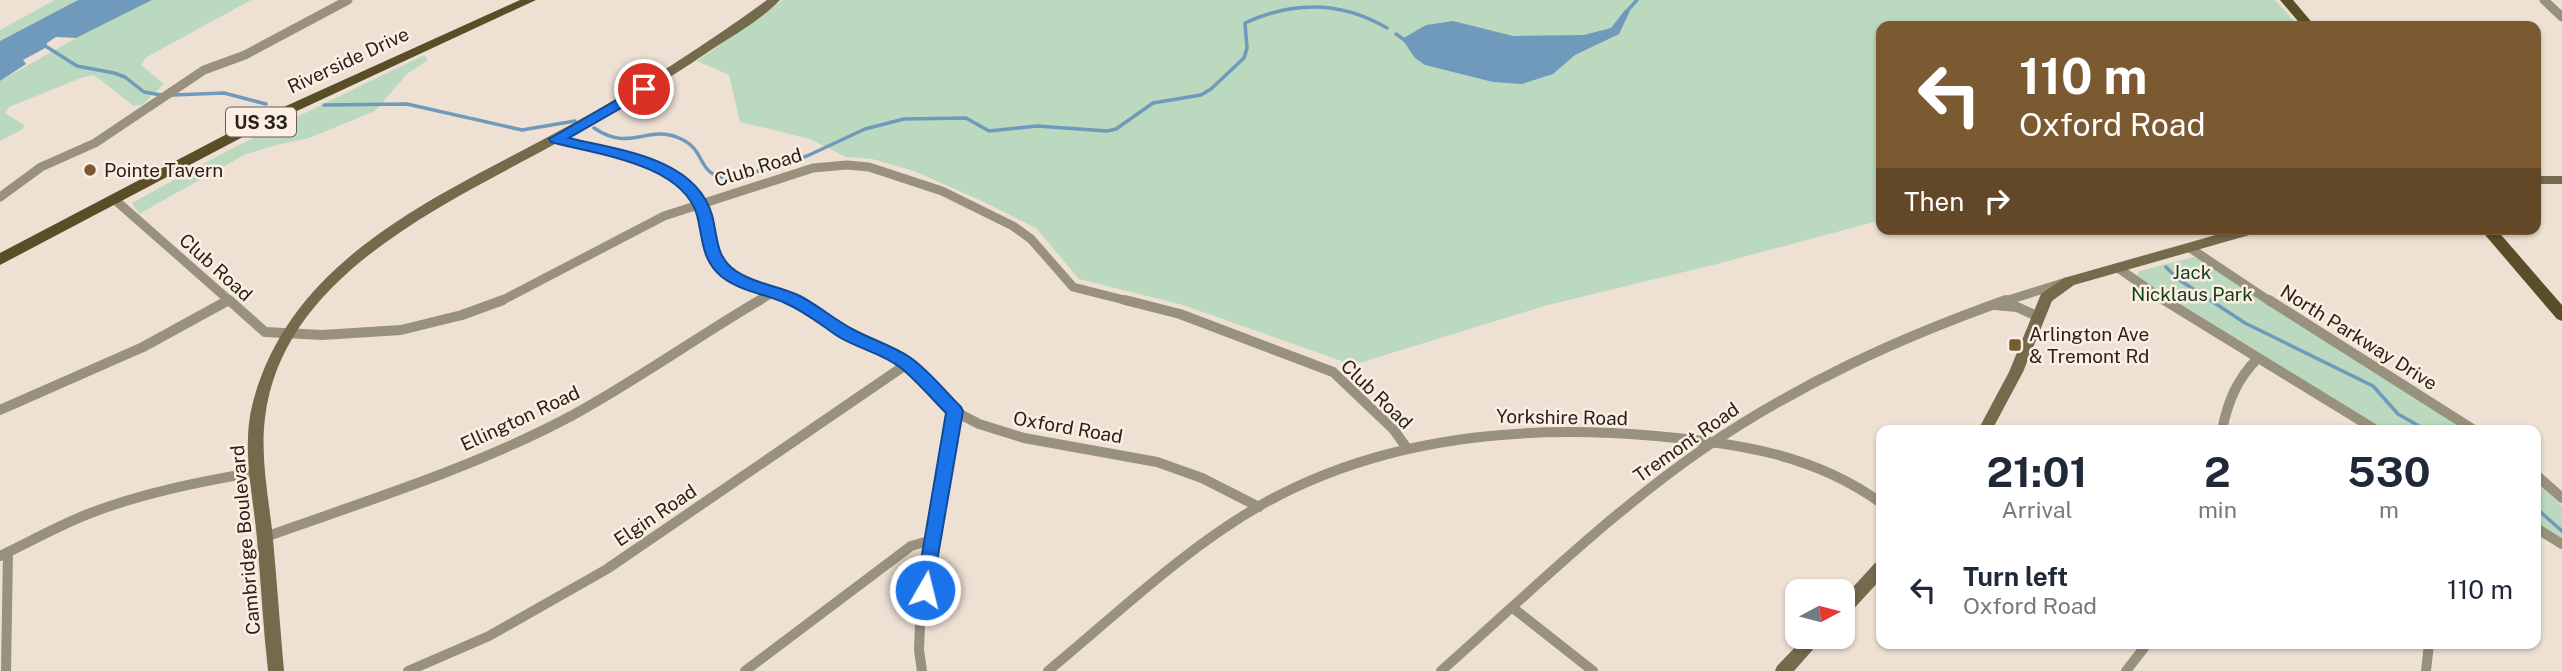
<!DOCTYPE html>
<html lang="en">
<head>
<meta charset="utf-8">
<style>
  body { margin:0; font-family:"Public Sans",sans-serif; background:#f6f6f7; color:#1f2937; height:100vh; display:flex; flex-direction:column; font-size:26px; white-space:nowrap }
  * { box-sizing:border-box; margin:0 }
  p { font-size:23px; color:#747a83 }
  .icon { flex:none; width:38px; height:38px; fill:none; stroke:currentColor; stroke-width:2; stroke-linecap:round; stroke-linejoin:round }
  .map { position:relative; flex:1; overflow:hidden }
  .side { position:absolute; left:1876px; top:425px; width:665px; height:224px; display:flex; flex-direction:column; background:#fff; border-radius:14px; box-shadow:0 2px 5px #0004 }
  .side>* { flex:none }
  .top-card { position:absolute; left:1876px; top:21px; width:665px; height:214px; border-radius:14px; box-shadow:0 2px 5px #0004; background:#7b5a31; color:#fff; overflow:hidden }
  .needle { width:46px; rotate:83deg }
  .fabs { position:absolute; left:1785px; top:579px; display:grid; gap:14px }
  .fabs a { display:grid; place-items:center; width:70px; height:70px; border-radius:14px; background:#fff; box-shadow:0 2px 5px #0004; font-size:35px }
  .pin { position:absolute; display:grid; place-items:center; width:60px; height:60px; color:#fff; margin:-30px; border:4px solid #fff; border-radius:50%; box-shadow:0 2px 7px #0007 }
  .me { position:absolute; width:77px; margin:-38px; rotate:8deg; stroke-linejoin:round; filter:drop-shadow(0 0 5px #0008) }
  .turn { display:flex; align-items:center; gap:24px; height:147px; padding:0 28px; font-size:32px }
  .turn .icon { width:91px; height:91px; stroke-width:2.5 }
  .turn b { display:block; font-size:49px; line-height:60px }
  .then { display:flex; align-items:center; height:66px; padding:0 28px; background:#0003; gap:14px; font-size:26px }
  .eta { display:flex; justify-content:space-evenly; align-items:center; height:119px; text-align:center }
  .eta b { font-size:42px; font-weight:700; line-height:49px }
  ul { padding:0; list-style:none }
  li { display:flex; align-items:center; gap:21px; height:91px; padding:0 28px }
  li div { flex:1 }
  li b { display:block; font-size:26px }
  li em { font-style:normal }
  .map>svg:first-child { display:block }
</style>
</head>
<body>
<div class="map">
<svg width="2562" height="671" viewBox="0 0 2562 671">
  <rect width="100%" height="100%" fill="#eee1d4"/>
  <g fill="#bad9be">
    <polygon points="55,0 78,0 0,41 0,30"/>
    <polygon points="152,0 251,0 145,58 141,65 164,84 142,105 134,106 94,75 81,78 9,107 5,113 24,125 23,129 0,141 0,81 76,38"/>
    <polygon points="783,0 2275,0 2299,26 1881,26 1881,220 1717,264 1544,306 1353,365 1183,305 1079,279 1036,228 984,202 914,171 872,159 846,157 810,139 740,122 729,75 697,61"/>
    <polygon points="424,55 428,60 407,74 375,111 309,138 276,145 244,155 139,214 132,203 229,150"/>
    <polygon points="2194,257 2202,260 2467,430 2384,430 2137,277 2139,271"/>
    <polygon points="2536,481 2562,506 2562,540 2536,524"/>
  </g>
  <g fill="#709abc">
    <polygon points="78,0 152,0 76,38 56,37 47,43 47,47 23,60 26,64 0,81 0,41"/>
    <polygon points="1625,10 1630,11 1619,34 1575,55 1553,74 1522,84 1493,82 1425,65 1415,58 1402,39 1426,25 1453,21 1513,36 1584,35 1611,28"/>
  </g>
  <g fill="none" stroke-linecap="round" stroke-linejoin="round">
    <g stroke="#709abc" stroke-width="3.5">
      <polyline points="1626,12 1637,0"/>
      <polyline points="1396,34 1406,41"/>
      <polyline points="47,47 77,66 114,73 125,77 144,92 161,95"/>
      <polyline points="172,95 224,93 266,104"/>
      <polyline points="324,105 407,104 522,130 575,121"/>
      <path d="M 594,128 C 631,153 647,124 679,138 C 710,151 693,176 732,179 L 807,156 L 865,129 L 904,119 L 966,118 L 989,131 L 1037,126 L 1107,131 L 1116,129 L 1153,103 L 1201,95 L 1211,89 L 1244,58 L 1247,48 L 1245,23 C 1293,1 1341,1 1387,28"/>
      <polyline points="2166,267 2178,279 2245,323 2373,386 2398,414 2426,430"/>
      <polyline points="2536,508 2562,531"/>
    </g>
    <g stroke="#98917d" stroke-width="9">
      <polyline points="2544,0 2562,17"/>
      <path d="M 556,139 C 595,150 646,153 678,180 C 690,191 701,204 706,220 C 712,239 710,259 728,273 C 747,289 775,291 797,302"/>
      <polyline points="0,197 41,167 95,143 204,70 245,55 348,0"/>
      <polyline points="114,199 231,302"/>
      <polyline points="2190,248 2271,302"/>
      <polyline points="2118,268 2167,302"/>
      <polyline points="499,302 664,216 813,168 847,165 869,167 942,191 1013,226 1031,239 1073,287 1132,302"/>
      <polyline points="757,302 772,293"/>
      <polyline points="2002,302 2066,282"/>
    </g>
    <g stroke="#98917d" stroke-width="10">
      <polyline points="229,300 265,332 322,335 401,330 462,315 503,300"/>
      <polyline points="793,300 848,334 893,355 921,377 954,411 979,424 1024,438 1157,462 1202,478 1259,507"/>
      <polyline points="1125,300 1180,314 1333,372 1394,430 1406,447"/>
      <polyline points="2164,300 2376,430"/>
      <polyline points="2269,300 2474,430"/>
      <polyline points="1995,305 2017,307 2037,316"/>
      <polyline points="0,410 143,347 227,301"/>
      <path d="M 2222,430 C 2228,401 2237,379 2258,358"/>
      <polyline points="2536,475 2562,498"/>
      <polyline points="2536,528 2562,544"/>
      <path d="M 265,537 C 369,500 476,467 573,415 C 637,380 697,337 760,300"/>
      <path d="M 0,556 C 29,542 58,526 88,514 C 142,493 199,482 256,472"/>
      <polyline points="1513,608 1593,671"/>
      <polyline points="6,671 8,552"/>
      <polyline points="408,671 489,636 607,569 907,364"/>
      <polyline points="745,671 911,546 932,540"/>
      <polyline points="922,671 919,650 920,624 955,411"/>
      <path d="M 1048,671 C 1117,614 1183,550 1261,505 C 1381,437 1520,424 1656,436 C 1736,443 1814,454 1881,503"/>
      <path d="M 1441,671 C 1527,595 1609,514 1703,449 C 1798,384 1899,338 2006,300"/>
      <polyline points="2126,671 2147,644"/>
      <polyline points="2426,671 2429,644"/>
    </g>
    <g fill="#746a4c" fill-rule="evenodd">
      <path d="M 767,0 L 780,0 C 761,20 734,35 711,50 C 660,85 607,116 553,145 C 442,206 282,276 265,418 C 260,458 269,499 273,539 C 277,583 280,627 284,671 L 268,671 C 263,627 261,583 257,539 C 253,494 241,446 253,402 C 293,252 447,193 570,125 C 638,88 704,46 767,0 Z"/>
      <rect x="2536" y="176" width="26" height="8"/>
      <polygon points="2237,229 2261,229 2260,232 2074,285 2052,301 2023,372 1992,430 1978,430 2009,372 2041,294 2064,278"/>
      <polygon points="1881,561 1881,579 1849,614 1843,616 1843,598 1875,563"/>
      <polygon points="1805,637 1824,637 1794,671 1775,671 1777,666"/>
    </g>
    <g fill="#5a4e28" fill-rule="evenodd">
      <polygon points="520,0 536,0 256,130 0,265 0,253 246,124"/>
      <polygon points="2280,0 2293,0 2315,26 2302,26"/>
      <polygon points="2480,229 2496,229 2562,305 2562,321 2557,319"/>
    </g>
  </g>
  <path fill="#1a73e8" stroke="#114b97" stroke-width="2" d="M 644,84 L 649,86 L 649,92 L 569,138 C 617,150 695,157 712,215 C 718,237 715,257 736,271 C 755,284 779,286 800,296 C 819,306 835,320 854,330 C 873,340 893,346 911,358 C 929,371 945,391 961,407 L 963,411 L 931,596 L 925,598 L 918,596 L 916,590 L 946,413 C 931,398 917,381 901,368 C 882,353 859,349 839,337 C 821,325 806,312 785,303 C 765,294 740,291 722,277 C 701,260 703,238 697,215 C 682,163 594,154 551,142 L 549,139 Z"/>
  <g fill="#7b5a31" stroke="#fceee1" stroke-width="2.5">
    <circle cx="90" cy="170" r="7"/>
    <rect x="2008" y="338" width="14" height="14" rx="3.5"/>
  </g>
  <g text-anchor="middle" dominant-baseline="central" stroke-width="5" stroke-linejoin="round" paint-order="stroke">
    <rect fill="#fceee1" stroke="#675f58" stroke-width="2" x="226" y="107.5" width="70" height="29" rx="5"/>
    <g font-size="18" font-weight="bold" fill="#27221e">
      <text x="261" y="122">US 33</text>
    </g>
    <g font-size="19" fill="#27221e" stroke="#fceee1">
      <text transform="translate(348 60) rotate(-25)">Riverside Drive</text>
      <text transform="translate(758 167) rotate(-17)">Club Road</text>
      <text transform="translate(216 267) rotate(42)">Club Road</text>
      <text transform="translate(2359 337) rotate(32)">North Parkway Drive</text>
      <text transform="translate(1377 394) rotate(44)">Club Road</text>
      <text transform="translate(1562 417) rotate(1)">Yorkshire Road</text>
      <text transform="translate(520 418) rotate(-25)">Ellington Road</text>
      <text transform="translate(1068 427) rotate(10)">Oxford Road</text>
      <text transform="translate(1686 442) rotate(-35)">Tremont Road</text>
      <text transform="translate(655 515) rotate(-34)">Elgin Road</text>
      <text transform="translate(245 540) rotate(-95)">Cambridge Boulevard</text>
    </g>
    <g font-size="19" fill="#27221e" stroke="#fceee1" text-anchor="start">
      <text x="104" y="170">Pointe Tavern</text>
      <text x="2029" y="334">Arlington Ave<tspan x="2029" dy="22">&amp; Tremont Rd</tspan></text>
    </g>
    <g font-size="19" fill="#0e3e1b" stroke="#fceee1">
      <text x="2192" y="272">Jack<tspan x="2192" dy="22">Nicklaus Park</tspan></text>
    </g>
  </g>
</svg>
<div class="fabs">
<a><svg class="needle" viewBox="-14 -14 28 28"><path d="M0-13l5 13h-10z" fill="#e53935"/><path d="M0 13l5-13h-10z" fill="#747a83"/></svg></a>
</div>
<div class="pin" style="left:644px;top:89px;background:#d93025"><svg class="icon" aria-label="arrive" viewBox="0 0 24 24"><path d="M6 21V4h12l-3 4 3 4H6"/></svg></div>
<svg class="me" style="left:925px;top:590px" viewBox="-20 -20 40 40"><circle r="17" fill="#1a73e8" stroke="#fff" stroke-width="3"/><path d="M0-11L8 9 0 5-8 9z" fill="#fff"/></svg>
<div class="top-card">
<div class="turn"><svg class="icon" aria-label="left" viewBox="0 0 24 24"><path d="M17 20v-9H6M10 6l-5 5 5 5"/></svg><div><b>110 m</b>Oxford Road</div></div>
<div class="then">Then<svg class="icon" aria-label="right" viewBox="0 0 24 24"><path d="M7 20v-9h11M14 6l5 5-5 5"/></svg></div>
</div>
<section class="side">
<div class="eta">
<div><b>21:01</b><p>Arrival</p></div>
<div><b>2</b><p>min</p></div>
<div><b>530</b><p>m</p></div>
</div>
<ul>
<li><svg class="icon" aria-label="left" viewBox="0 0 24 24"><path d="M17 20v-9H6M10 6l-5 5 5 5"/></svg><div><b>Turn left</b><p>Oxford Road</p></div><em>110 m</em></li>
</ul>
</section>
</div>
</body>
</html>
